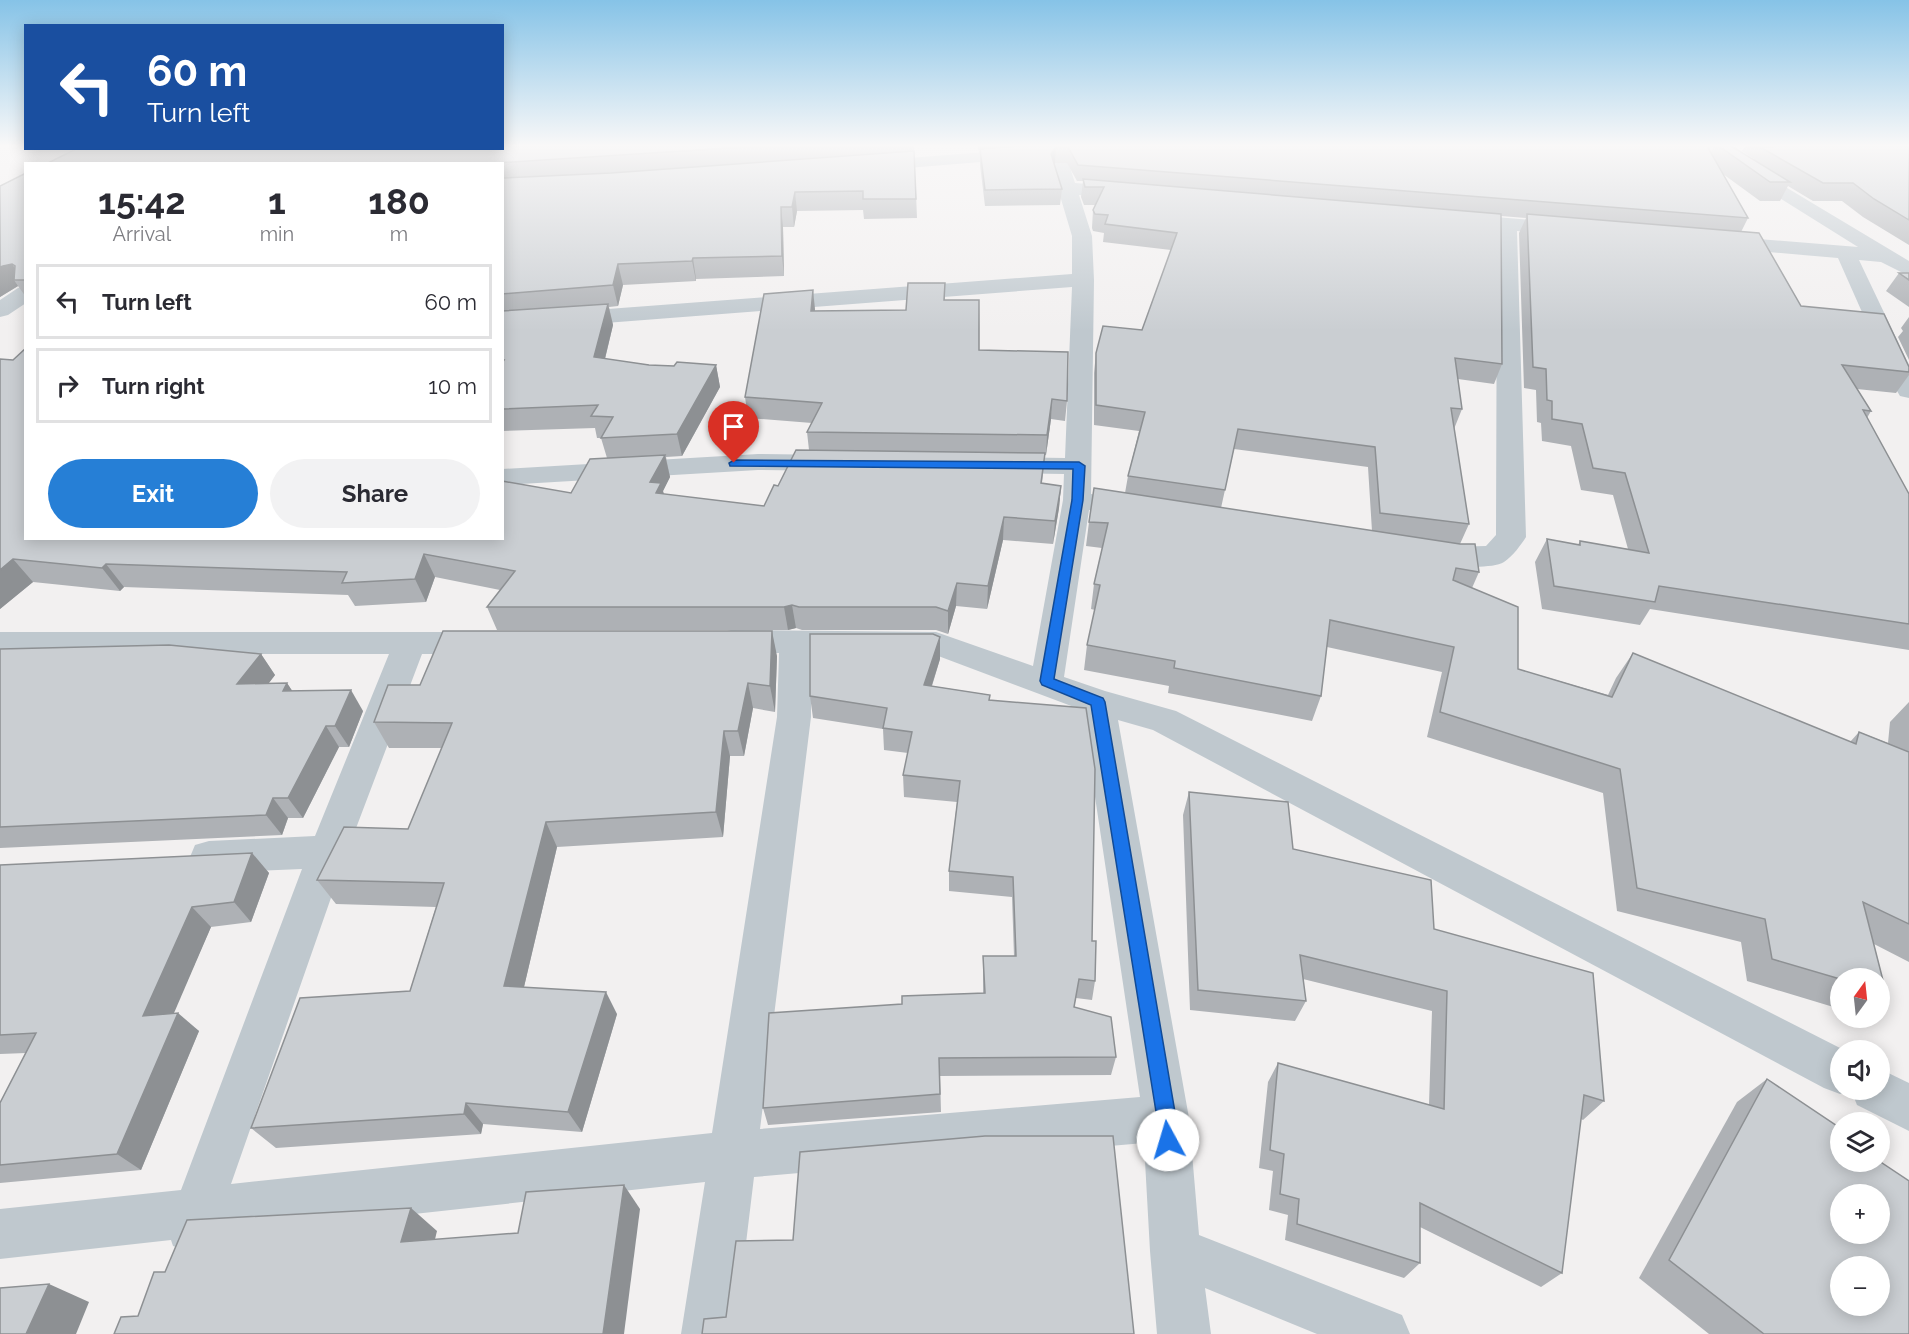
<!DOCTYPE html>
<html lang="en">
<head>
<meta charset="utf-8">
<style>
  body { margin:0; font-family:Raleway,sans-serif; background:#f2f2f3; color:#2b2b33; height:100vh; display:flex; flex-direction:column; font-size:22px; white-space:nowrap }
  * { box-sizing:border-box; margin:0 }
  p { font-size:20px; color:#7c7c81 }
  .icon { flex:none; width:33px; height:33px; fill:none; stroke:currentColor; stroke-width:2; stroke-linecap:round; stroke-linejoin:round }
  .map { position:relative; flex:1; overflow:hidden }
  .side { position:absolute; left:24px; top:162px; width:480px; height:378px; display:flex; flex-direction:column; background:#fff; border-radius:0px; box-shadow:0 3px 15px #0003 }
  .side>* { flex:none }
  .top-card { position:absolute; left:24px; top:24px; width:480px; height:126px; border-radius:0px; box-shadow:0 3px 15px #0003; background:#1a4fa0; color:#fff; overflow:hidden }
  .needle { width:39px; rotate:15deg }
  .buttons { position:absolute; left:1830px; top:968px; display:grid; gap:12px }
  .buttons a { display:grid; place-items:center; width:60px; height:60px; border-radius:50%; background:#fff; box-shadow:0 3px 15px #0003; font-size:30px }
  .pin { position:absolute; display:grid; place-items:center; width:51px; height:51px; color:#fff; margin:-62px -26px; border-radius:50% 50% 50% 0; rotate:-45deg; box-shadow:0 0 6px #0007 }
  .pin .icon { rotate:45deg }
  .me { position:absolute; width:66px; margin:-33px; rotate:354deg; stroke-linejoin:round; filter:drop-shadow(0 0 4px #0008) }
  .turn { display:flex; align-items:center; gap:21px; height:126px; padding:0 24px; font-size:27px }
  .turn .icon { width:78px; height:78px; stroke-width:2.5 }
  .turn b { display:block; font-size:42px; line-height:51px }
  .eta { display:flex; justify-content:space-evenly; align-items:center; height:102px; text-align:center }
  .eta b { font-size:36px; font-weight:700; line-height:42px }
  .action { display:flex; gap:12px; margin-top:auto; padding:12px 24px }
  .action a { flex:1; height:69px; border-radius:36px; background:#267fd6; color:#fff; font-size:24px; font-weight:700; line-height:69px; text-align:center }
  .action a+a { background:#f2f2f3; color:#2b2b33 }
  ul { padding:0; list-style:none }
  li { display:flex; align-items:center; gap:18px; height:75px; margin:0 12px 9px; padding:0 12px; border:3px solid #e1e1e2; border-radius:0px }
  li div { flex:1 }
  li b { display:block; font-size:22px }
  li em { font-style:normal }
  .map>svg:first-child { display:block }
</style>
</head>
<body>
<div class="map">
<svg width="1909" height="1334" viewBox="0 0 1909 1334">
  <rect width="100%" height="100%" fill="#f2f0f0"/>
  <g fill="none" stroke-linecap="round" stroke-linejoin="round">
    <g fill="#bfc8ce" fill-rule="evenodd">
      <path d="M 1047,144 L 1065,144 L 1065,152 L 1075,183 L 1125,187 L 1132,189 L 1134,193 L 1132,197 L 1125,199 L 1079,195 L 1092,236 L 1094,280 L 1091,494 L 1147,503 L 1151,509 L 1147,515 L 1137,518 L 1089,510 L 1064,677 L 1105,691 L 1176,711 L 1844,1050 L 1840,1050 L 1840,1089 L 1880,1089 L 1880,1069 L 1909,1083 L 1909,1131 L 1857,1105 L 1851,1090 L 1840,1094 L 1824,1088 L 1153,730 L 1118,720 L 1189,1118 L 1199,1235 L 1402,1315 L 1410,1334 L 1317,1334 L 1205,1288 L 1211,1334 L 1157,1334 L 1150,1251 L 1144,1143 L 754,1177 L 735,1334 L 681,1334 L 705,1182 L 213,1236 L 209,1246 L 191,1253 L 173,1246 L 171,1240 L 0,1259 L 0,1209 L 181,1190 L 302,869 L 209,873 L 195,869 L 190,857 L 195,845 L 209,841 L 315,836 L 389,654 L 0,654 L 0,632 L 481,632 L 492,635 L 497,643 L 492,651 L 481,654 L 422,654 L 347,852 L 231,1184 L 712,1133 L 777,717 L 779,653 L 731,652 L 720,649 L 715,641 L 720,633 L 731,630 L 936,632 L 1033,666 L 1063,500 L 1064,474 L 1000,473 L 990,471 L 987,465 L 990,459 L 1000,457 L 1065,458 L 1072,287 L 502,331 L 502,317 L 1072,274 L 1072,236 L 1047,152 ZM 811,653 L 933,654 L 1082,710 L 1140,1097 L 760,1129 L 811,717 Z"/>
      <polygon points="1693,144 1714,144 1909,261 1909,276 1881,262 1859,260 1909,365 1909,398 1900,396 1897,391 1838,258 1721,248 1714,246 1711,242 1714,238 1721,236 1858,247"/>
      <polygon points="1025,149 1031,150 1034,154 1031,158 870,171 864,170 861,166 864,162 870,161"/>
      <path d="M 1458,214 L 1568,223 L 1575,225 L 1578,229 L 1575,233 L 1568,235 L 1517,231 L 1526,537 C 1521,545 1512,557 1504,562 C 1489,571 1438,565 1421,561 L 1416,554 L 1421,547 L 1431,544 L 1449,547 L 1486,546 L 1496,535 L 1497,229 L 1451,224 L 1448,220 L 1451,216 Z"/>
      <polygon points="26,287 26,303 8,315 0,317 0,300 18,288"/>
      <polygon points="758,454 835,455 844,457 848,463 844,469 835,471 758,470 502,485 502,469"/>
    </g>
  </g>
  <g fill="#aeb1b5" fill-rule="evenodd">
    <polygon points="502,144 914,144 917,218 864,219 863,210 797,211 794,227 783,227 784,276 696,279 696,281 623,285 618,306 609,307 613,325 605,359 649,365 674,366 716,365 720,387 682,456 666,457 670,477 663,491 664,494 764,506 778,486 809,450 807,432 812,423 748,418 745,397 815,309 815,311 906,310 945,283 945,300 979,350 1067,401 1065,421 1051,419 1046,455 1045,455 1042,483 1061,486 1059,508 1053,544 1003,540 987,609 956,606 948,634 936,630 802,630 796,628 788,630 497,630 487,607 500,590 435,577 426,602 355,606 348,595 124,587 120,591 33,582 0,609 13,360 26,538 502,538 571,493 607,458 601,438 597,438 595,428 502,431 502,164 46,164"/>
    <path d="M 977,144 L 1631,144 L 1711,153 L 1715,144 L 1753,159 L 1754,159 L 1742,151 L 1746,144 L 1909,144 L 1909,245 L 1863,217 L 1842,201 L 1813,201 L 1788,186 L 1780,201 L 1760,201 L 1723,174 L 1748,218 L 1741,232 L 1801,306 L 1909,367 L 1909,375 L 1896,393 L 1857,389 L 1871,411 L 1867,418 L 1909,494 L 1909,650 L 1650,609 L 1640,625 L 1542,609 L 1535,562 L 1547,539 L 1578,545 L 1580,541 L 1628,549 L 1613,495 L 1581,490 L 1571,446 L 1542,441 L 1541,423 L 1537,422 L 1536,390 L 1524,388 L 1519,233 L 1526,218 L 1501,216 L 1502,364 L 1494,384 L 1458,379 L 1462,409 L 1454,429 L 1469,524 L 1460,544 L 1479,572 L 1472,588 L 1518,669 L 1608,695 L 1616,678 L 1633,653 L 1850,742 L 1859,732 L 1888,743 L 1890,722 L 1909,702 L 1909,962 L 1874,944 L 1886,992 L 1880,996 L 1880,978 L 1840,978 L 1840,1009 L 1747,981 L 1741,942 L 1617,911 L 1603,793 L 1427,737 L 1442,672 L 1327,647 L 1321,696 L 1312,721 L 1168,693 L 1169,686 L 1084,670 L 1087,645 L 1095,610 L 1091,609 L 1094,584 L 1102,548 L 1086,546 L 1089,522 L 1125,493 L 1128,476 L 1139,431 L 1094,425 L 1094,373 L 1096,353 L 1142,330 L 1171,250 L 1103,242 L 1104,233 L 1093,231 L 1092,228 L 1093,210 L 1096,205 L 1084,205 L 1081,197 L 1083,181 L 1077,181 L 1067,163 L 1055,163 L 1054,164 L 1062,189 L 1060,205 L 985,206 L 980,165 L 980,150 L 978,150 ZM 1234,449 L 1368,467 L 1372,531 L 1221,508 Z"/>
    <polygon points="26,173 26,297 18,286 0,297 0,186"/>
    <polygon points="1899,273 1909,273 1909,307 1886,291"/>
    <polygon points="1909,317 1909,360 1898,337 1903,331 1901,328"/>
    <polygon points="0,649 261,654 275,675 268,684 287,683 292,691 363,711 349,747 339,747 303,818 288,818 282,835 0,848"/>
    <polygon points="777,656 775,712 753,708 744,756 730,756 723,837 557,847 524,987 617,1014 582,1132 483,1124 481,1134 276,1148 251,1128 410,991 436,907 336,904 317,880 408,829 442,748 389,748 374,722 420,685"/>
    <polygon points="940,659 932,686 990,695 990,700 1092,941 1095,981 1092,1000 1076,998 1074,1007 1116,1057 1111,1075 940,1076 941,1112 768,1125 763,1108 902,1004 983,993 983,956 1014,956 1012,897 949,891 949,871 957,802 904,797 903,775 908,753 884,750 883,729 813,718 810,696"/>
    <polygon points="1189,792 1293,849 1434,929 1604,1101 1583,1120 1581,1119 1562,1273 1541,1287 1420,1227 1420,1263 1404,1278 1285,1240 1288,1215 1269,1210 1273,1171 1259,1168 1268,1082 1278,1063 1429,1105 1432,1011 1303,979 1306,1001 1295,1021 1190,1010 1183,815"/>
    <polygon points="252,853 269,873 251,922 211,927 173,1013 199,1031 141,1170 0,1183 0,1103 26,1053 0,1054 0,865"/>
    <polygon points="1767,1079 1840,1161 1909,1334 1709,1334 1639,1278 1737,1102"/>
  </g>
  <g fill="#8d9093">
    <polygon points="1056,147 1055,163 1050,170 1051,154"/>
    <polygon points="795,192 797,211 794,227 792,207"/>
    <polygon points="781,207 783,227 784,276 782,256"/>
    <polygon points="693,258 696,279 696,281 692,261"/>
    <polygon points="12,264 23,280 14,280 18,286 0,297 0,267 3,266"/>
    <polygon points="618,264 623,285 618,306 613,285"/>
    <polygon points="813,290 815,309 813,330 811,311"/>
    <polygon points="608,304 613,325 600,379 594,357"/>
    <polygon points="716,365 720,387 682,456 677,434"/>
    <polygon points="1052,399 1051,419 1046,455 1047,435"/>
    <polygon points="665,455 670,477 663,491 666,505 655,505 650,482"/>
    <polygon points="1061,486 1059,508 1053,544 1055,521"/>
    <polygon points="1004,517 1003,540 987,609 988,586"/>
    <polygon points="424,554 435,577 426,602 415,579"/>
    <polygon points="13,559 33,582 0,609 0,570"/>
    <polygon points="106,564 124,587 120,591 102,568"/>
    <polygon points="957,583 956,606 948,634 948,611"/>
    <polygon points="792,605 796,628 788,630 784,607"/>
    <polygon points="772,631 777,656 775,712 770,686"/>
    <polygon points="940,637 940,659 925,707 924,685"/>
    <polygon points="261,654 275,675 252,705 237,684"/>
    <polygon points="287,683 301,704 283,691"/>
    <polygon points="748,683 753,708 744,756 738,731"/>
    <polygon points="351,690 363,711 349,747 335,726"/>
    <polygon points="326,726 339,747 303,818 288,798"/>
    <polygon points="724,731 730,756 723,837 716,812"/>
    <polygon points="273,798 288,818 282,835 266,815"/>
    <polygon points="546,822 557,847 519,1008 504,986"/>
    <polygon points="252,853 269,873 251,922 234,902"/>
    <polygon points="192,907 211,927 165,1034 143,1016"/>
    <polygon points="606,992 617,1014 582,1132 568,1112"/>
    <polygon points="178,1013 199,1031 141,1170 117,1154"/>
    <polygon points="466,1103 483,1124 481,1134 464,1114"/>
    <polygon points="624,1185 640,1209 624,1334 603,1334"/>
    <polygon points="411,1208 437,1231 429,1264 401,1242"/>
    <polygon points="49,1284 89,1302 76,1334 26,1334"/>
  </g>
  <g fill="#caced2" stroke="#8d9093" stroke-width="1.5" fill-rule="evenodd">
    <polygon points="502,144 792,144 495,163 495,164 46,164 78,148 502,148"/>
    <polygon points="1045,144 1631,144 1707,146 1748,218 1078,165 1068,147 1056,147 1051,154 1062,189 985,190 980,149"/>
    <polygon points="1716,144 1728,144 1790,182 1770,182"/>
    <polygon points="1766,144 1909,144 1909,220 1874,199 1853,183 1823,183 1760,147 1771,147"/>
    <polygon points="914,151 916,199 863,199 863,191 795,192 792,207 781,207 782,256 693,258 692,261 618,264 613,285 502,294 502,178 611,173"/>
    <polygon points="26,173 26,280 14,280 15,266 12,264 3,266 0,267 0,186"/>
    <polygon points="1083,179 1501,214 1502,364 1455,358 1462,409 1451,408 1469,524 1380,513 1375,447 1238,429 1225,490 1128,476 1145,412 1096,405 1096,353 1103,326 1142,330 1177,233 1105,224 1108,215 1095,214 1093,210 1104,187 1085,187"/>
    <polygon points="1527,214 1759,233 1801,306 1884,314 1909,367 1909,372 1842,365 1871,411 1863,410 1909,494 1909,624 1659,586 1655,602 1554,586 1547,539 1580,545 1580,541 1649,553 1625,473 1593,468 1582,424 1552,419 1552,401 1547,400 1546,369 1533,367"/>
    <polygon points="1899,273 1909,273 1909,280"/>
    <polygon points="908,283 945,283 944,300 979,300 979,350 1068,352 1067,401 1052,399 1047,435 807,432 822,403 745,397 764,294 813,290 811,311 906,310"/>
    <polygon points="608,304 594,357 649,365 674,366 677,362 716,365 677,434 601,438 613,417 591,416 598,405 502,409 502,363 504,360 502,360 502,311"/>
    <polygon points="26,348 26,538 502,538 502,481 571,493 590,459 665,455 650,482 661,483 656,493 764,506 774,485 778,486 796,450 1045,453 1041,483 1061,486 1055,521 1004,517 988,586 957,583 948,611 936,607 799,607 792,605 784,607 487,607 515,571 424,554 415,579 342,583 347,572 106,564 102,568 13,559 0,570 0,359 13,360"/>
    <polygon points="1094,488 1460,544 1475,544 1479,572 1456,568 1453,580 1518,607 1518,669 1612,697 1633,653 1856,744 1859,732 1909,752 1909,924 1863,902 1886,992 1880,990 1880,978 1840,979 1772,959 1765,919 1637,888 1620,769 1440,712 1454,647 1330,620 1321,696 1174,668 1175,661 1087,645 1100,585 1094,584 1108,523 1089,522"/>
    <polygon points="443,631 772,631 770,686 748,683 738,731 724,731 716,812 546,822 504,986 606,992 568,1112 466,1103 464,1114 251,1128 300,998 410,991 444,883 317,880 344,827 408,829 452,723 374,722 388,685 420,685"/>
    <polygon points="810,634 933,634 940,637 924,685 990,695 989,700 1086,708 1095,769 1092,941 1096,941 1095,981 1079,979 1074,1007 1111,1017 1116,1057 939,1058 940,1094 763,1108 769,1013 902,1004 902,996 985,993 983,956 1016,956 1013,877 949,871 960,781 903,775 912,732 883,728 887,708 810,696"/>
    <polygon points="169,645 261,654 237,684 287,683 283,691 351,690 335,726 326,726 288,798 273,798 266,815 0,827 0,649"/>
    <polygon points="1189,792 1288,802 1293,849 1431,880 1434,929 1593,973 1604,1101 1584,1095 1562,1273 1420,1203 1420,1263 1297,1224 1299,1199 1280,1194 1284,1154 1270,1150 1278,1063 1444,1109 1447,991 1300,955 1306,1001 1198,990"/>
    <polygon points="252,853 234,902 192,907 143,1016 178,1013 117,1154 0,1165 0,1103 36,1033 0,1035 0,865"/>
    <path d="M 1767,1079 L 1840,1128 L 1840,1161 L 1879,1161 L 1909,1181 L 1909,1334 L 1764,1334 L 1669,1260 ZM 1840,1194 L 1880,1194 L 1880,1233 L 1840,1233 ZM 1840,1266 L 1880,1266 L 1880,1305 L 1840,1305 Z"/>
    <polygon points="985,1136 1113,1136 1134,1334 702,1334 704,1319 726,1317 736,1241 793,1240 800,1152"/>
    <polygon points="624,1185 603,1334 114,1334 121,1317 138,1316 154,1272 165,1272 187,1220 411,1208 401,1242 518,1233 526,1192"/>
    <polygon points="49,1284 26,1334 0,1334 0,1288"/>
  </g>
  <linearGradient id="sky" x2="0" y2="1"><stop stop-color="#86c3e7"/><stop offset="0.44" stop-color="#f9f8f8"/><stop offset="1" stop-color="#f9f8f8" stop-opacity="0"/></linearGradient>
  <rect width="1909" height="331" fill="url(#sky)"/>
  <polygon fill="#1a73e8" stroke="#114b97" stroke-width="1.5" points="734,460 1079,462 1085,466 1083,500 1054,679 1103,698 1105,702 1176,1118 1178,1140 1175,1147 1168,1150 1161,1147 1158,1140 1157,1118 1091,705 1042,685 1040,681 1072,500 1073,469 730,466 729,463"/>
</svg>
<div class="buttons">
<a><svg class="needle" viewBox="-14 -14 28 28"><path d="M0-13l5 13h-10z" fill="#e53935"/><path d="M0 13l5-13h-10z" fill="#7c7c81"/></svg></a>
<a><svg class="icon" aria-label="sound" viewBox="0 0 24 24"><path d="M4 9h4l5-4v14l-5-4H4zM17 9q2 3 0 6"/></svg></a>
<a><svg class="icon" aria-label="layers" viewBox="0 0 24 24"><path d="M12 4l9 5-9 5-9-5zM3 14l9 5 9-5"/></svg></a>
<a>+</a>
<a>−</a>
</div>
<div class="pin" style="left:734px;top:463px;background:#d93025"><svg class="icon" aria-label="arrive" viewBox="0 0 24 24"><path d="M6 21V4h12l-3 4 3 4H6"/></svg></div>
<svg class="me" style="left:1168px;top:1140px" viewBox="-20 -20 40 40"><circle r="19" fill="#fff"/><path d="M0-13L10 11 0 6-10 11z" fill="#1a73e8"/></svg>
<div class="top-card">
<div class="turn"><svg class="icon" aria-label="left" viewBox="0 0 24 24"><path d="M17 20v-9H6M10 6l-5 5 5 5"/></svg><div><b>60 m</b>Turn left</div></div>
</div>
<section class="side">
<div class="eta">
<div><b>15:42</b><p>Arrival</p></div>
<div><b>1</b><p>min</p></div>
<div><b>180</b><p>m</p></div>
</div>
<ul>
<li><svg class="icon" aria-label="left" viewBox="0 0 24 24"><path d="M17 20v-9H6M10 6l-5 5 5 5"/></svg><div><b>Turn left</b></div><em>60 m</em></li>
<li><svg class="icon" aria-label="right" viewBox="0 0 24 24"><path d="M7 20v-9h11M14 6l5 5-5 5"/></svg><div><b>Turn right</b></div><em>10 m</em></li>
</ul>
<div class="action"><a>Exit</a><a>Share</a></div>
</section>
</div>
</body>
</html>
